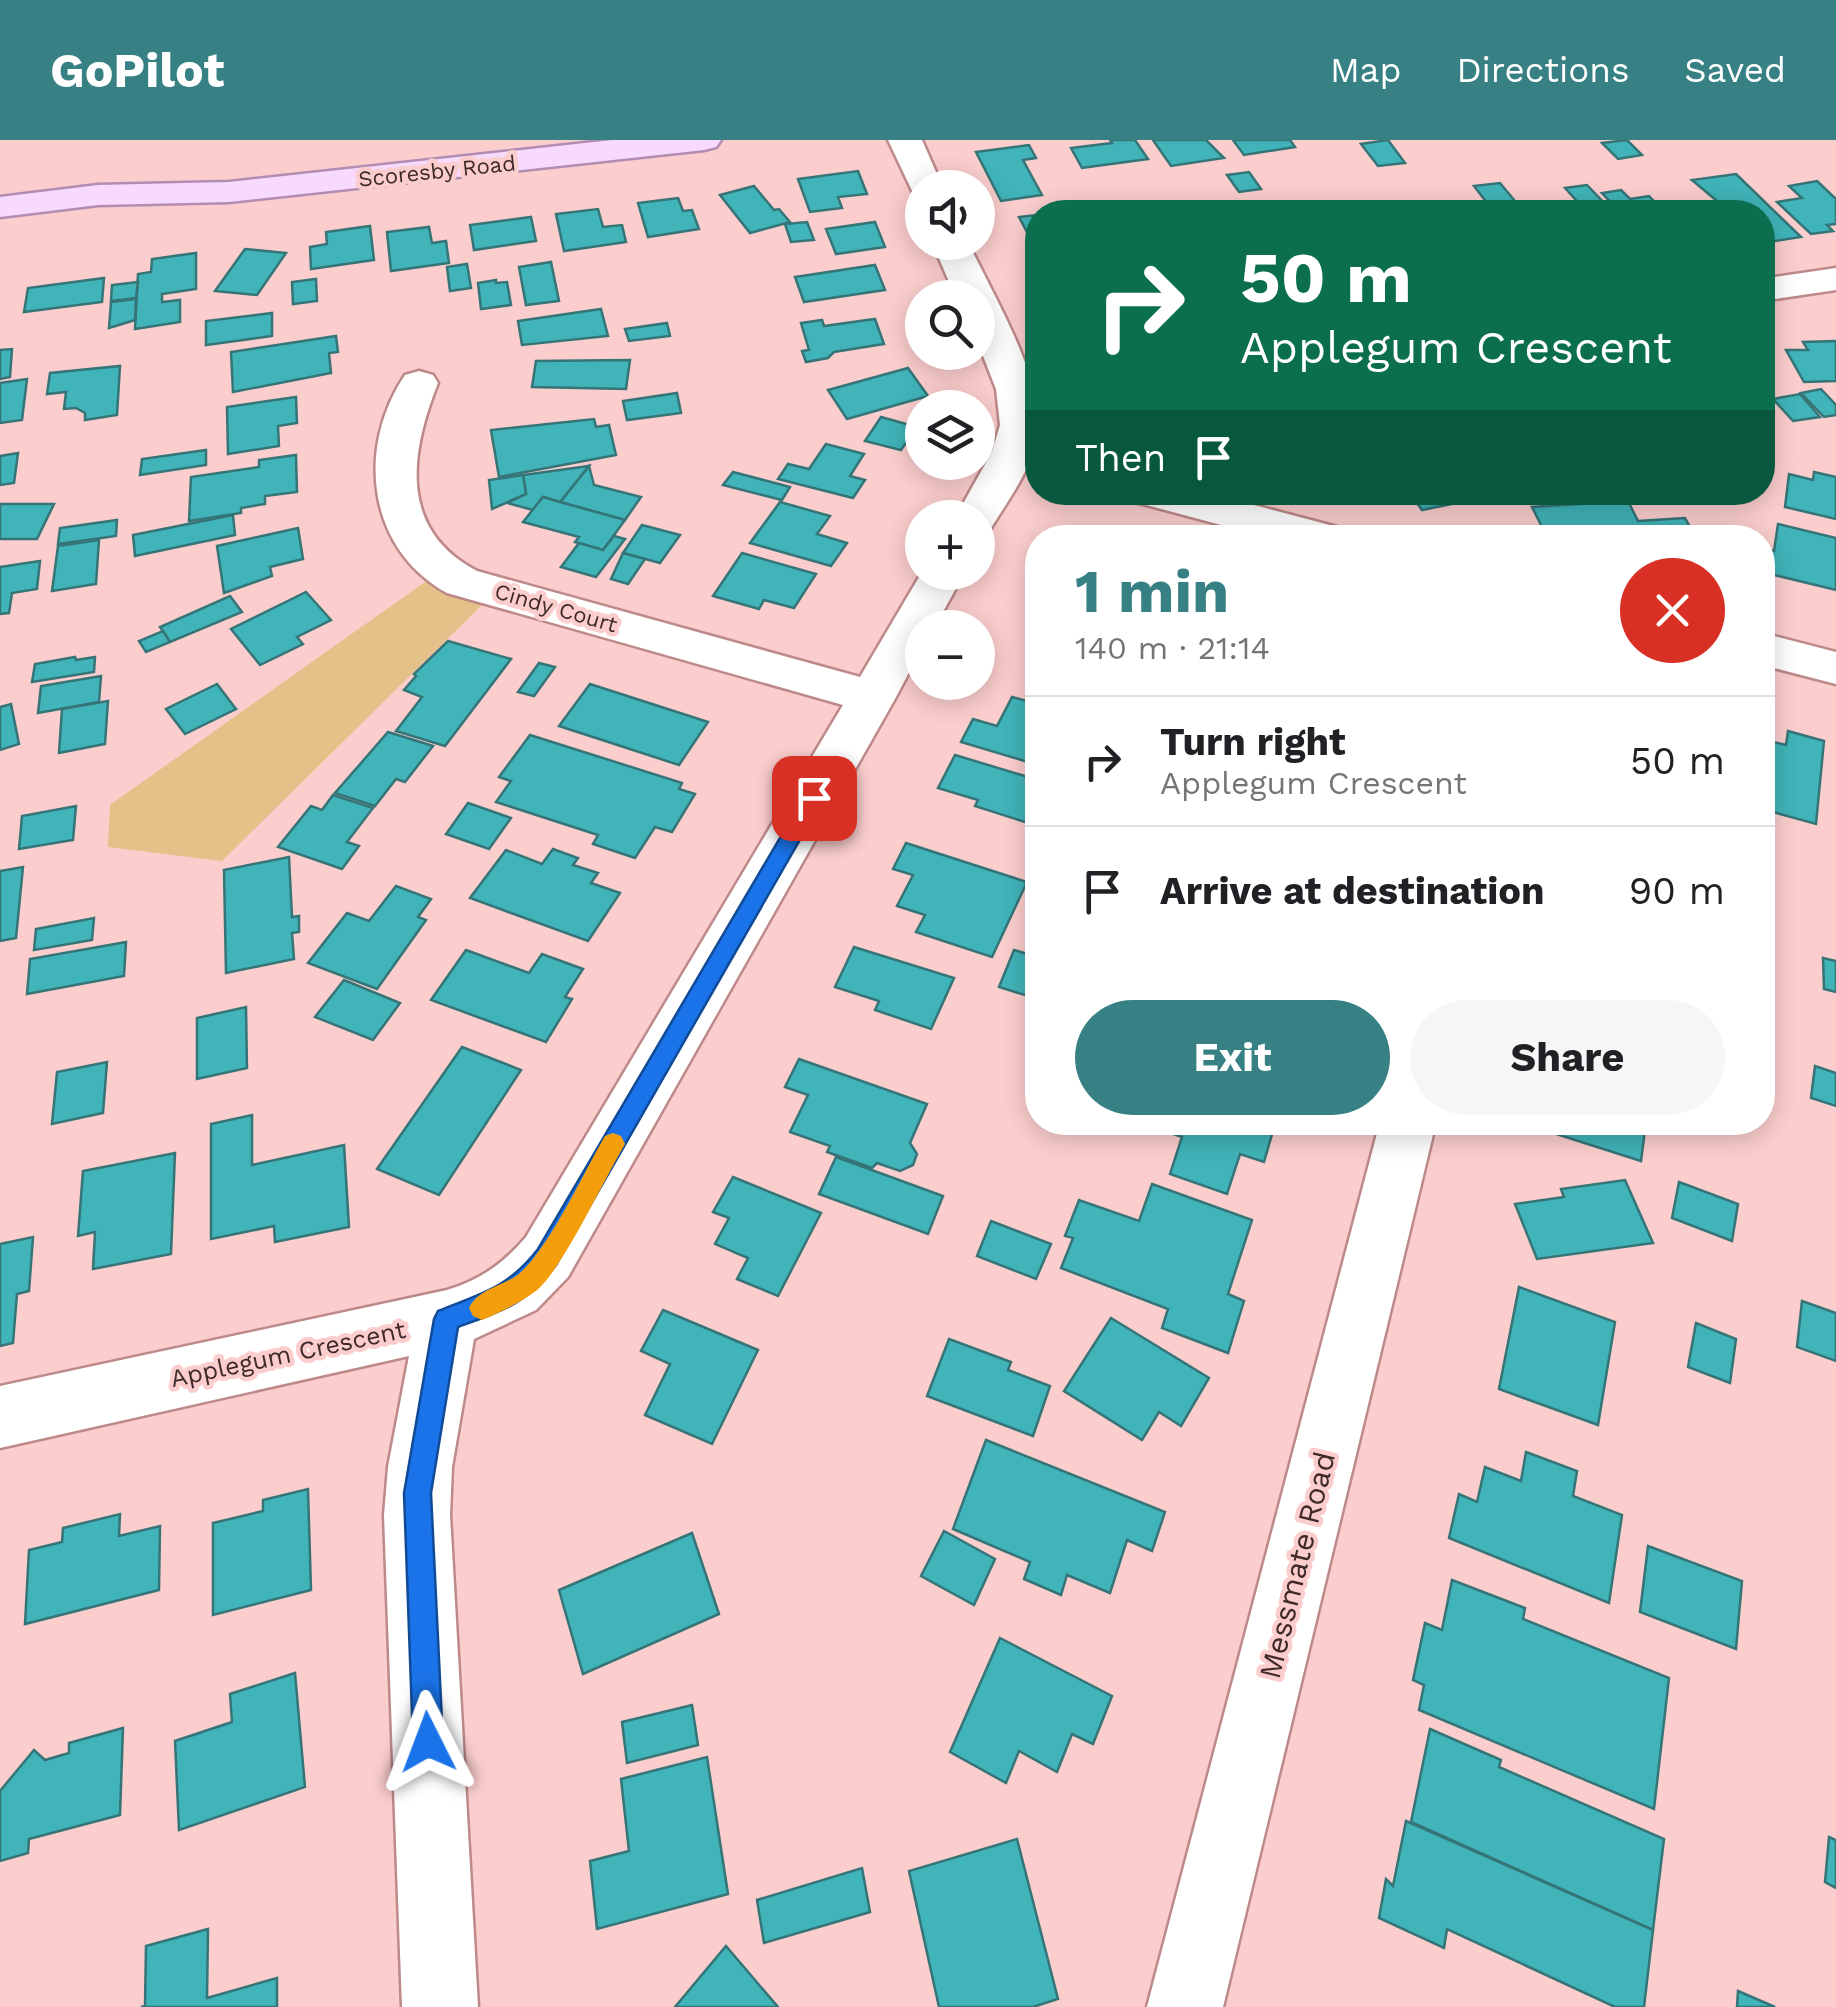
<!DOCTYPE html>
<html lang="en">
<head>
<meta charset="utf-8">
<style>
  body { margin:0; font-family:"Work Sans",sans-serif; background:#f6f6f6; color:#202124; height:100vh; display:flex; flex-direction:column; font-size:38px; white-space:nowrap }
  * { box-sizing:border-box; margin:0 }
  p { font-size:32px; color:#757577 }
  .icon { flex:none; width:55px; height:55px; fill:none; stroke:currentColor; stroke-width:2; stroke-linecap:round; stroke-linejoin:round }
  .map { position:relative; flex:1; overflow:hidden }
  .drawer { position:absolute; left:1025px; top:385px; width:750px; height:610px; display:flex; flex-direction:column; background:#fff; border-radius:40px; box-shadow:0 5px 25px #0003 }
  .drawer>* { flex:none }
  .hud { position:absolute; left:1025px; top:60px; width:750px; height:305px; border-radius:40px; box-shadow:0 5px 25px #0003; background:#0b6e4f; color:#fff; overflow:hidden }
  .buttons { position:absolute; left:905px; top:30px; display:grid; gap:20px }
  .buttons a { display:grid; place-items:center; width:90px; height:90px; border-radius:50%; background:#fff; box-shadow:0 5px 25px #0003; font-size:50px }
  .pin { position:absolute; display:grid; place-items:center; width:85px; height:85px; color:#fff; margin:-42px; border-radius:20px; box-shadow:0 5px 15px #0006 }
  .me { position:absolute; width:110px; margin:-55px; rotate:357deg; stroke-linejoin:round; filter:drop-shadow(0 0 8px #0008) }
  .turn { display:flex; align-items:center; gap:35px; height:210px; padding:0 50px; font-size:45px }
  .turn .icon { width:130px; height:130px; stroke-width:2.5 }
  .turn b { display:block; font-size:70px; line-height:85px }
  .then { display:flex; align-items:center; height:95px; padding:0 50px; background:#0003; gap:20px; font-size:38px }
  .round { display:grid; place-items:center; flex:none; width:105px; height:105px; border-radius:52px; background:#f6f6f6 }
  .head { display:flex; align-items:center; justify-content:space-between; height:170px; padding:0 50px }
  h1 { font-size:60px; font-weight:700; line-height:75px; color:#378083 }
  .action { display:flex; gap:20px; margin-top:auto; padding:20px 50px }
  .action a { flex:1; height:115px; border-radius:60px; background:#378083; color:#fff; font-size:40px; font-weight:700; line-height:115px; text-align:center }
  .action a+a { background:#f6f6f6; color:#202124 }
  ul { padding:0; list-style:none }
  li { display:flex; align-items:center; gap:30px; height:130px; padding:0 50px; border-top:2px solid #e0e0e0 }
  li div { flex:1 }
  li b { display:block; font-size:38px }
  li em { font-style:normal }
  header { display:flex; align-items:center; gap:60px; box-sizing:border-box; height:140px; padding:0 50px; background:#378083; color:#fff }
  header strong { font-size:48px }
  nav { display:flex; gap:55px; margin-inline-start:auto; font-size:35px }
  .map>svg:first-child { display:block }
</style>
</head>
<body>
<header>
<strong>GoPilot</strong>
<nav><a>Map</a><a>Directions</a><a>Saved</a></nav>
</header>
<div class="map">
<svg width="1836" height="1867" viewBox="0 0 1836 1867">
  <rect width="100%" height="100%" fill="#fbcecd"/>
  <polygon fill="#e4c189" points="439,432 496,451 222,721 108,707 110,665"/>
  <g fill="#40b4b9" stroke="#357477" stroke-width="2.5">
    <polygon points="1110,0 1135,0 1148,19 1082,28 1071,8 1112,3"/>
    <polygon points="1153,0 1206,0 1224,18 1171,26"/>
    <polygon points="1233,0 1290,0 1295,7 1244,15"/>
    <polygon points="1388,0 1405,23 1378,26 1361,4"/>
    <polygon points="1627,0 1642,15 1618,19 1602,3"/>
    <polygon points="1029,5 1036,18 1023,20 1042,55 1001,61 976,12"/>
    <polygon points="858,31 867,54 838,57 842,68 810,72 798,39"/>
    <polygon points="1249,32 1261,49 1239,52 1227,35"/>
    <polygon points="1736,34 1801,97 1762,103 1762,72 1730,72 1692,40"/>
    <polygon points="1817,41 1836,59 1836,84 1827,85 1833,91 1811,94 1777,62 1802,58 1789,46"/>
    <polygon points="1500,43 1524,72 1494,72 1474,46"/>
    <polygon points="1587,45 1605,64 1583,68 1565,48"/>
    <polygon points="754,46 774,70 779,69 790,82 750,93 720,55"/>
    <polygon points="1621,50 1630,59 1649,56 1664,72 1620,72 1602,53"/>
    <polygon points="678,58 683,71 692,70 699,89 648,97 638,63"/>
    <polygon points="598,69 603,87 622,85 626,102 564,111 556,74"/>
    <polygon points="1038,75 1038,109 1036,109 1019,77"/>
    <polygon points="531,77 536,101 474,110 470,85"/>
    <polygon points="807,82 814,100 791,102 785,84"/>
    <polygon points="875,82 885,107 836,114 826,89"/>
    <polygon points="370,86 374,120 311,129 310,107 327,104 326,92"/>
    <polygon points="429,87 432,103 446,101 449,123 391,131 387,92"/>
    <polygon points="245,109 286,113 257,155 215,151"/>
    <polygon points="196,113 196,149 162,154 162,162 180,160 180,182 135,189 138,134 151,132 152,119"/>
    <polygon points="551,122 559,161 526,165 519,127"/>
    <polygon points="467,124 471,148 450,151 447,127"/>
    <polygon points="875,125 885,150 804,162 795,137"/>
    <polygon points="104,138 102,162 24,172 28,148"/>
    <polygon points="316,139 317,161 293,164 292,142"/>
    <polygon points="496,140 496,143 507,142 511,165 481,169 478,143"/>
    <polygon points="138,142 136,158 111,161 112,145"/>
    <polygon points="136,159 135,180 109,188 111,162"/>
    <polygon points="601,169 608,196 522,205 518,181"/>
    <polygon points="272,173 272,196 206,205 206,181"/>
    <polygon points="875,179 884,204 834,212 828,218 806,222 802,211 809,210 801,183 822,180 824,186"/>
    <polygon points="667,183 670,196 629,201 625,189"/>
    <polygon points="336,196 338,212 329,213 331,233 233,252 231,212"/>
    <polygon points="1836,201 1836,241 1804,242 1786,210 1808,210 1803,202"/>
    <polygon points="12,209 10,237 0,239 0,210"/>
    <polygon points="630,220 626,249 532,247 536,221"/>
    <polygon points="120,226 117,275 85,280 85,273 76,268 64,269 66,252 47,254 50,233"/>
    <polygon points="908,228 928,256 847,279 828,250"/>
    <polygon points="27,239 22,280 0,283 0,243"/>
    <polygon points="1821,249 1836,265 1836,275 1824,277 1801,253"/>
    <polygon points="677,253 681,273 627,280 623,261"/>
    <polygon points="1800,254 1820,277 1793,281 1773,259"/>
    <polygon points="296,257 297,283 278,286 279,306 228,314 227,267"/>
    <polygon points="881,277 917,287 901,310 865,301"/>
    <polygon points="594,279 596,287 609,285 616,315 499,337 491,290"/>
    <polygon points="826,304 864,314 850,336 865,340 853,358 778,339 788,324 809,329"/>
    <polygon points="206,310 206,325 140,335 142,319"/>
    <polygon points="18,313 14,343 0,345 0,316"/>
    <polygon points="296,315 297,352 265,356 265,364 241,368 241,373 189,381 191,337 259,327 259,320"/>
    <polygon points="589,326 594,345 641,357 625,380 560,362"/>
    <polygon points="589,326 560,362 543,357 533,370 507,363 526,354 523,335"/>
    <polygon points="733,332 790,347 782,360 723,345"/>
    <polygon points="1814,332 1836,337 1836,379 1785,367 1789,334 1813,340"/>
    <polygon points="523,335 526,354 492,369 489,340"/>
    <polygon points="1377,352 1461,352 1467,361 1422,370 1411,355 1382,361"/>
    <polygon points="543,357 560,362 625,380 603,410 575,402 579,397 523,382"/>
    <polygon points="1628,361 1638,381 1685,378 1696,398 1603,398 1601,394 1547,397 1532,367"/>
    <polygon points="780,362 830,376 817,394 847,403 831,426 750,403"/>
    <polygon points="0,364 54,364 37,399 0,399"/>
    <polygon points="233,375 235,395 135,416 133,395"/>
    <polygon points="117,380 116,396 58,404 60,388"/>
    <polygon points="1778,384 1836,398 1836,450 1762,432 1764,408 1774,411"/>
    <polygon points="642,385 680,395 660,423 623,413"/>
    <polygon points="298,388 303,419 270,427 272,436 224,453 217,406"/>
    <polygon points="614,396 625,399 596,437 561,427 579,403 603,410"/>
    <polygon points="99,400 96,444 52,451 58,406"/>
    <polygon points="623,413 645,419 628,444 611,439"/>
    <polygon points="742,413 816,434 794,468 764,460 759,469 713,456"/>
    <polygon points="40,421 37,449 12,453 9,473 0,474 0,427"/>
    <polygon points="306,452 331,480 297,497 303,504 260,525 231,489"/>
    <polygon points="230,456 242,472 170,502 160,487"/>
    <polygon points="163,491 170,502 146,512 139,501"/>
    <polygon points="448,501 511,519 445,606 396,591 422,557 404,550 416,536 414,534"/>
    <polygon points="75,517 76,520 95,517 94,532 32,542 35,524"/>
    <polygon points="539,523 555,527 534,556 518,552"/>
    <polygon points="101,536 99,562 38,573 41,546"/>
    <polygon points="217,544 236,569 185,594 166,569"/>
    <polygon points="590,544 708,582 679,625 559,586"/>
    <polygon points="1012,557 1038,564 1038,625 961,602 973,579 997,586"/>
    <polygon points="108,561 105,604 59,613 62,569"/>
    <polygon points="11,564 19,604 0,610 0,567"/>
    <polygon points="1788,591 1824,601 1816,684 1762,669 1762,599 1786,605"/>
    <polygon points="388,592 433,606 405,642 396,639 375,666 335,653"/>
    <polygon points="530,595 682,643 679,649 695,654 672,692 655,687 635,718 593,704 598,695 496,662 511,641 499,637"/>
    <polygon points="955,615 1038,640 1038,657 1025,682 975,666 978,660 938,648"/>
    <polygon points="333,655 373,668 347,702 359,706 342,729 278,707 311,666 322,670"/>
    <polygon points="468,663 511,678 489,709 446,694"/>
    <polygon points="76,666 73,700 19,709 22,676"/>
    <polygon points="906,703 1027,742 992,817 916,792 925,775 897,766 913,735 893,729"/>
    <polygon points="553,709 578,718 573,725 598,733 591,743 620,753 588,801 470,758 506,710 542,724"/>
    <polygon points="289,717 292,777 299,776 299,792 292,793 294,819 226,833 224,730"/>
    <polygon points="23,727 16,798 0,801 0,731"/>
    <polygon points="396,746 431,759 418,777 426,780 377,849 308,823 347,773 369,781"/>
    <polygon points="94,778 92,800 34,810 36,789"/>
    <polygon points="126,802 124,836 27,854 30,819"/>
    <polygon points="854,807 954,838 931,889 875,870 879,861 835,847"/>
    <polygon points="466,810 529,833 542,814 583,829 565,857 572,859 546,902 431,860"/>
    <polygon points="1014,810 1038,817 1038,859 999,847"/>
    <polygon points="1823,818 1836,821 1836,852 1824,849"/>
    <polygon points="344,840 400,863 373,900 315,877"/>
    <polygon points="246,867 247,928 197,939 197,878"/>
    <polygon points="462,907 521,930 439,1055 377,1029"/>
    <polygon points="799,919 927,964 910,1003 917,1014 913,1025 900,1031 877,1023 872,1028 827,1012 830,1006 790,992 808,955 785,947"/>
    <polygon points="107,922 103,973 52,984 57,932"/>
    <polygon points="1815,926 1836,933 1836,966 1811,958"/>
    <polygon points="252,975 252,1025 344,1005 349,1087 275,1102 274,1086 211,1099 211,984"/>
    <polygon points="1140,982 1288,982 1287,987 1275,984 1264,1022 1240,1014 1227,1054 1170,1034 1182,997"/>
    <polygon points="1532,982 1646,982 1641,1021 1531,986"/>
    <polygon points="175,1013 171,1114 93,1129 95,1092 78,1096 83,1031"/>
    <polygon points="836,1017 943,1056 928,1094 819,1054"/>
    <polygon points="733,1037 821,1073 778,1156 737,1139 748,1118 715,1104 729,1078 713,1072"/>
    <polygon points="1625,1040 1653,1103 1537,1119 1515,1064 1564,1057 1561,1049"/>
    <polygon points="1679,1042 1738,1064 1732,1101 1672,1078"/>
    <polygon points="1152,1044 1252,1080 1228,1154 1244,1161 1228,1213 1162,1188 1168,1169 1061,1128 1073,1098 1065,1096 1079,1060 1139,1081"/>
    <polygon points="991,1081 1051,1104 1036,1139 977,1116"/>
    <polygon points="33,1097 29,1151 17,1154 13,1203 0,1206 0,1104"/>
    <polygon points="1519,1147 1615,1182 1598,1285 1499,1249"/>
    <polygon points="1802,1161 1836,1173 1836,1221 1797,1207"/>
    <polygon points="663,1170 758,1210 712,1304 645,1275 670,1224 641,1211"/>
    <polygon points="1111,1178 1209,1238 1181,1286 1159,1272 1142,1300 1064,1251"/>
    <polygon points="1696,1183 1736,1199 1730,1243 1688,1227"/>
    <polygon points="949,1199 1011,1222 1008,1230 1050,1246 1033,1296 927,1256"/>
    <polygon points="986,1300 1165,1372 1152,1411 1127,1400 1110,1453 1067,1435 1061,1455 1024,1439 1030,1422 953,1389"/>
    <polygon points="1526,1312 1577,1331 1573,1356 1622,1375 1609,1463 1449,1398 1459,1354 1477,1362 1485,1327 1521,1341"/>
    <polygon points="308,1349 311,1450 213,1475 213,1383 263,1371 263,1360"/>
    <polygon points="120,1374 119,1396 160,1386 159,1450 25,1484 29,1410 62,1402 63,1388"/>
    <polygon points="944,1391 995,1419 974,1465 921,1436"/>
    <polygon points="692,1393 719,1474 583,1534 559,1450"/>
    <polygon points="1648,1406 1742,1441 1736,1509 1640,1472"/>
    <polygon points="1452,1440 1525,1468 1523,1479 1669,1538 1654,1669 1419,1570 1424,1545 1413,1540 1425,1483 1442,1490"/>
    <polygon points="1000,1498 1112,1556 1093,1604 1072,1594 1057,1632 1019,1611 1006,1643 950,1612"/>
    <polygon points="295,1533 305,1647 179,1690 175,1601 232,1582 230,1554"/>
    <polygon points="692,1565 698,1605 627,1623 622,1582"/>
    <polygon points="123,1588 120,1675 29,1699 28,1713 0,1721 0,1651 34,1610 45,1620 69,1613 69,1603"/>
    <polygon points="1430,1589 1501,1620 1499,1627 1664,1699 1653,1790 1411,1682"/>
    <polygon points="707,1617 728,1754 597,1789 590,1721 629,1711 621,1639"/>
    <polygon points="1406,1681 1653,1790 1644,1867 1615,1867 1447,1789 1444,1808 1379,1778 1386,1739 1393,1746"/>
    <polygon points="1829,1697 1836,1700 1836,1748 1825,1742"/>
    <polygon points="1017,1699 1058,1859 1033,1867 939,1867 909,1731"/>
    <polygon points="862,1728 870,1772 764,1803 757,1760"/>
    <polygon points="208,1789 207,1858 277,1838 277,1867 141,1867 145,1866 146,1806"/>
    <polygon points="726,1806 778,1867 675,1867"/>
    <polygon points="1738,1851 1775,1867 1737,1867"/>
  </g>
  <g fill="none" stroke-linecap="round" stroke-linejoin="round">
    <g stroke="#be8989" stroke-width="5">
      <g id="minor">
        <polygon points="888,0 922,0 943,48 922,48 922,57 914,55"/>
        <path d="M 932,102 L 968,102 C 992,154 1047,242 1037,298 C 1032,328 1007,362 991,388 L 978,392 L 978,378 L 955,378 L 992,312 L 1000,285 L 996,249 L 978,203 L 978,158 L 956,158 Z"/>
        <polygon points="1836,128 1836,150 1762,161 1762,139"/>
        <path d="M 419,231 L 433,235 L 438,243 C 409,315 399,390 477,431 L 860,537 L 922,432 L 965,432 L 934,488 L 922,488 L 922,508 L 896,557 L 568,1137 L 536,1170 L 474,1199 L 452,1327 L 450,1375 L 478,1867 L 402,1867 L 384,1375 L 388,1327 L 409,1216 L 0,1308 L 0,1246 L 447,1150 C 480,1140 503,1124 526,1097 L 843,565 L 447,453 C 367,409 356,308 405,235 Z"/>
        <polygon points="1130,352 1205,352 1341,388 1347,398 1270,398 1135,362"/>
        <polygon points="1762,493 1836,512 1836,544 1762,525"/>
        <polygon points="1380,982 1436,982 1223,1867 1147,1867"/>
      </g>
    </g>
    <g stroke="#b38cb3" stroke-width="5">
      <polygon id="major" points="612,0 721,0 716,7 704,10 229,62 98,65 0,77 0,57 98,45 229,42"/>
    </g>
    <use href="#minor" fill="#fff" fill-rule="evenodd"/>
    <use href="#major" fill="#f7dafe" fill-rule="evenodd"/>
  </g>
  <path fill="#1a73e8" stroke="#114b97" stroke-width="2.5" d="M 814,650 L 824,658 L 821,663 L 556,1125 C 527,1164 502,1171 458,1187 L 431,1353 L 443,1602 L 438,1613 L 428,1617 L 418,1613 L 413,1602 L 404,1353 L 434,1179 L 438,1171 C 482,1153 508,1148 538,1109 L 807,652 Z"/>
  <path fill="#f59e0b" d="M 613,993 L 621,996 L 625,1004 L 621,1011 C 602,1044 562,1129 537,1150 C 522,1162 499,1173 482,1180 L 473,1176 L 469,1168 C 478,1148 506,1146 521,1132 C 551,1104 583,1034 605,996 Z"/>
  <g text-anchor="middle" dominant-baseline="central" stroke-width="9" stroke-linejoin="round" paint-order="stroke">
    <g font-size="22" fill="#3f2929" stroke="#fbcecd">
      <text transform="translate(437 31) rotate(-6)">Scoresby Road</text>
      <text transform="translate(556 468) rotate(16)">Cindy Court</text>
    </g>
    <g font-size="25" fill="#3f2929" stroke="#fbcecd">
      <text transform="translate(288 1214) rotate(-12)">Applegum Crescent</text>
    </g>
    <g font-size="30" fill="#3f2929" stroke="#fbcecd">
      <text transform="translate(1297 1425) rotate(-76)">Messmate Road</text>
    </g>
  </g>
</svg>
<div class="buttons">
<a><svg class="icon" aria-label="sound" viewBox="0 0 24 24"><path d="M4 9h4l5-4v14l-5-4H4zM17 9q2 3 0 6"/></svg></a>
<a><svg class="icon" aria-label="search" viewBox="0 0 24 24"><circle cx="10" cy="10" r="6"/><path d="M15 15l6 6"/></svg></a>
<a><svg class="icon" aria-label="layers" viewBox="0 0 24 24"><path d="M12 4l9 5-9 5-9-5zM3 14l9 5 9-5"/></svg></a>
<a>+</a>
<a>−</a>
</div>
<div class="pin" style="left:814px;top:658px;background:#d93025"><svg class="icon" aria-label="arrive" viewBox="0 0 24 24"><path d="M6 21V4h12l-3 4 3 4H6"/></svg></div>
<svg class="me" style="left:428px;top:1602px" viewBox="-20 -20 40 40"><path d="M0-17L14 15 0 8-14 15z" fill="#1a73e8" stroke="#fff" stroke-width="4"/></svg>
<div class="hud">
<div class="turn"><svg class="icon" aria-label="right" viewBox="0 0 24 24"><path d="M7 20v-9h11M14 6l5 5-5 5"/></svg><div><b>50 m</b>Applegum Crescent</div></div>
<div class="then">Then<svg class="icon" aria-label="arrive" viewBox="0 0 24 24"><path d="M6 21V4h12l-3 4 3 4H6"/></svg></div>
</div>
<section class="drawer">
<div class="head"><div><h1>1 min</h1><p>140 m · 21:14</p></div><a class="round" style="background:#d93025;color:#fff"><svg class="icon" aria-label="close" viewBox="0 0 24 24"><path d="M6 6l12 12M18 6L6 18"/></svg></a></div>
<ul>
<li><svg class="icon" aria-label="right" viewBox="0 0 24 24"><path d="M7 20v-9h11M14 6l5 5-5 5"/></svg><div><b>Turn right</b><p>Applegum Crescent</p></div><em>50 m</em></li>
<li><svg class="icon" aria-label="arrive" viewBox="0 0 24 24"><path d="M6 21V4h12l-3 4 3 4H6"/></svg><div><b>Arrive at destination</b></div><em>90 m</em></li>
</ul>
<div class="action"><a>Exit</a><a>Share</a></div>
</section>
</div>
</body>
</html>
